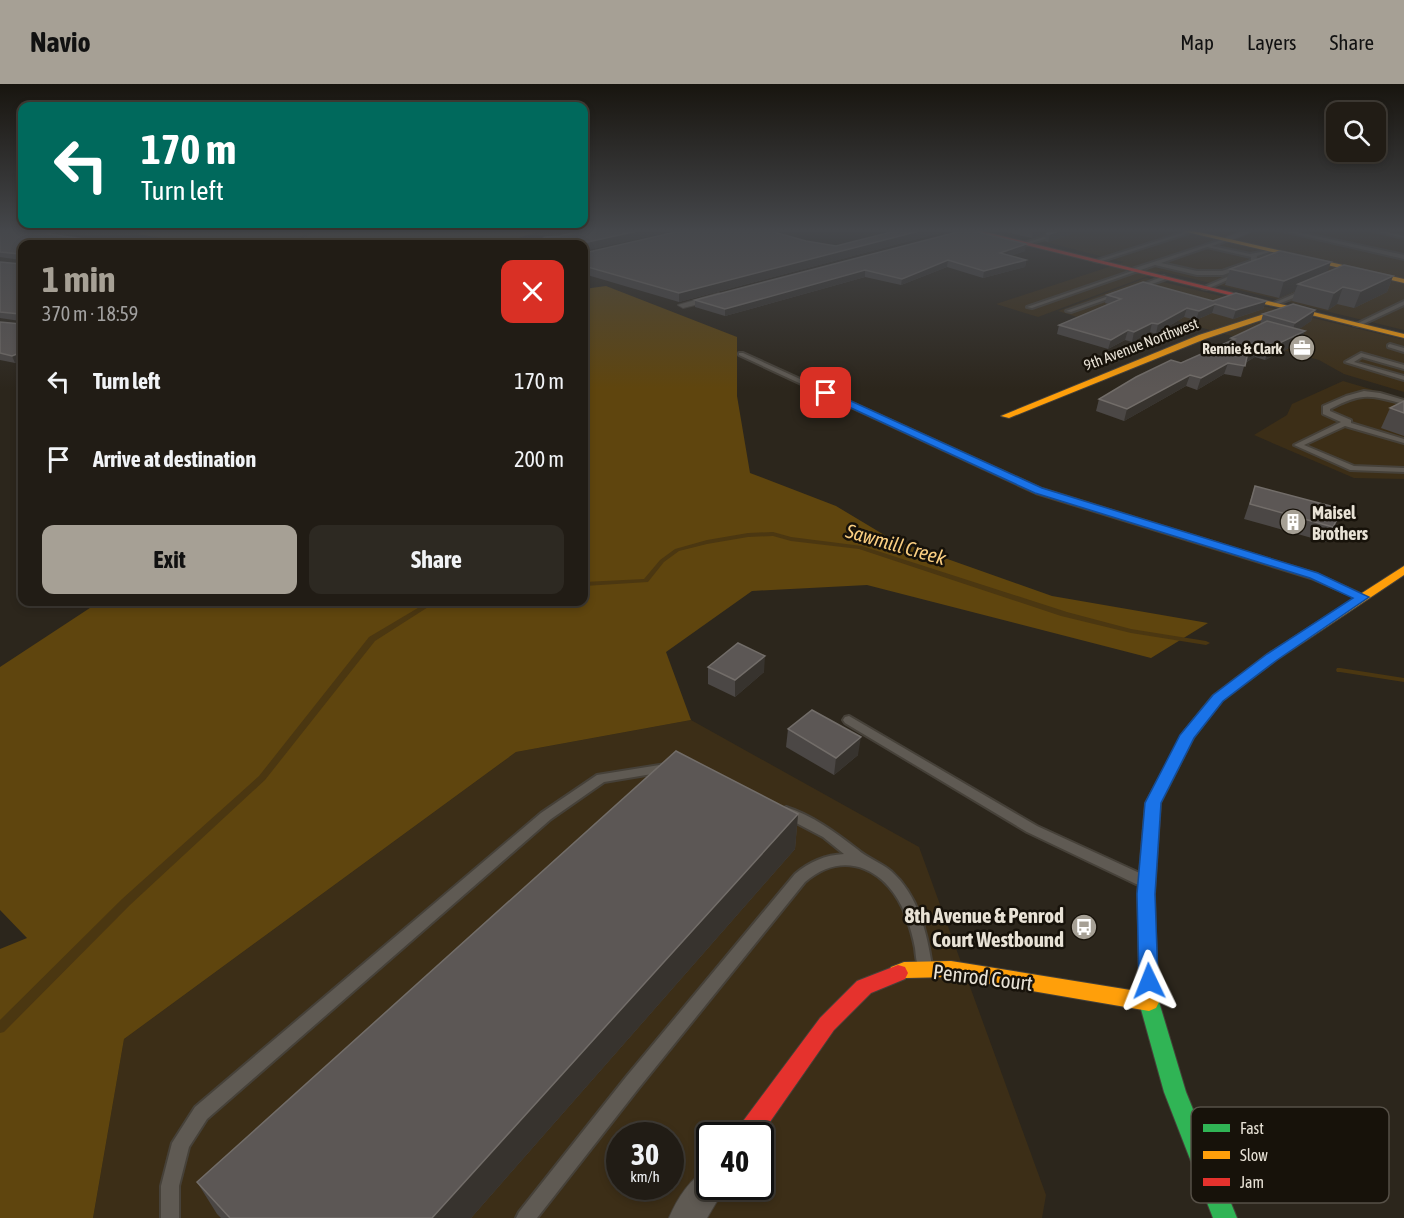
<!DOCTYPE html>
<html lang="en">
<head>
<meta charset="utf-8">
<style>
  body { margin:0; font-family:"Asap Condensed",sans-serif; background:#2d2922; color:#f1f3f6; height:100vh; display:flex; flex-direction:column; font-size:22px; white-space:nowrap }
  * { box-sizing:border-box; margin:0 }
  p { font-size:20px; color:#a2a1a0 }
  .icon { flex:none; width:33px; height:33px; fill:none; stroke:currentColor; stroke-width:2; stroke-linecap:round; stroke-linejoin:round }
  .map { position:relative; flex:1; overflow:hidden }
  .sheet { position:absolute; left:18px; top:156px; width:570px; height:366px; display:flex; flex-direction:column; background:#211c15; border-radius:12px; box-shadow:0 3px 9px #0003,0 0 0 2px #3e3a34 }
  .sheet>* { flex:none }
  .banner { position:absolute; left:18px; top:18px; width:570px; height:126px; border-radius:12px; box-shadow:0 3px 9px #0003,0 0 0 2px #3e3a34; background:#00695c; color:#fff; overflow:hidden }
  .tools { position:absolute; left:1326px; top:18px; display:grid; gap:12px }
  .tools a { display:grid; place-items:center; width:60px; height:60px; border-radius:12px; background:#211c15; box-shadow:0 3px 9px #0003,0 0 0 2px #3e3a34; font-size:30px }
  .speed { position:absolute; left:606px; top:1038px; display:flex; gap:12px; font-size:30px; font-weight:700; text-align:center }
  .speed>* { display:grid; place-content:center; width:78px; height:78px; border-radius:50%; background:#211c15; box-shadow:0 3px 9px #0003,0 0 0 2px #3e3a34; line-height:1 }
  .speed small { font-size:15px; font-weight:400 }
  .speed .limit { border:3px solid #111; border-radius:9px; background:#fff; color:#111 }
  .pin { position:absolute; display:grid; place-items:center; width:51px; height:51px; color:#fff; margin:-26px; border-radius:12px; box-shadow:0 3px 9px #0006 }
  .me { position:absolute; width:66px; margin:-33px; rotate:358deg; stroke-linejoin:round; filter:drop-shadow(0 0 4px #0008) }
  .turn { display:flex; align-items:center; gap:21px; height:126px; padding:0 24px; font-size:27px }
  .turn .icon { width:78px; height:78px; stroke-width:2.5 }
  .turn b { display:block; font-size:42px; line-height:51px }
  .round { display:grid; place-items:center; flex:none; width:63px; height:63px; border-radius:12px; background:#2d2922 }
  .summary { display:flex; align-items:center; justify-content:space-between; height:102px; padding:0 24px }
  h1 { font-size:36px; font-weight:700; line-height:45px; color:#a6a095 }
  .primary-button { display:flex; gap:12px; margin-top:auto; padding:12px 24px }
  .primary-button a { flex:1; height:69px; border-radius:12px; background:#a6a095; color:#111; font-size:24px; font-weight:700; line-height:69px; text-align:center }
  .primary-button a+a { background:#2d2922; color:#f1f3f6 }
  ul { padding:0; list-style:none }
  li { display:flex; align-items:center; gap:18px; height:78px; padding:0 24px }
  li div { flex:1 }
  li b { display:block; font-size:22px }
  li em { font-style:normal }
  header { display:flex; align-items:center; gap:36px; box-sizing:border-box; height:84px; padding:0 30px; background:#a6a095; color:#111 }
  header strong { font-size:28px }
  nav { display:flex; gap:33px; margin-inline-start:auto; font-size:21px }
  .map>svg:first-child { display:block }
</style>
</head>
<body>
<header>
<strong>Navio</strong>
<nav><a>Map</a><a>Layers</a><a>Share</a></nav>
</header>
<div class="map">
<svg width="1404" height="1134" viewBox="0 0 1404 1134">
  <rect width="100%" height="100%" fill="#2c261c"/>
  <g fill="#3c2e17" fill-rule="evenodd">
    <polygon points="998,146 1404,146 1404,246 1161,187 1038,233 996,220 1124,178"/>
    <polygon points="1146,194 1401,255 1404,254 1404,308 1344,290 1319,276 1130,224 1090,237 1058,227"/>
    <polygon points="1343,297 1404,315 1404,395 1354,394 1254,351 1287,331 1292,320"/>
    <path d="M 691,636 L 919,763 L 1046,1111 L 1042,1134 L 93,1134 L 124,955 L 516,668 ZM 620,1052 L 670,1052 L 670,1102 L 620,1102 ZM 710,1052 L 760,1052 L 760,1102 L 710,1102 Z"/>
  </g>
  <g fill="#5f450e">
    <polygon points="145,146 543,146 518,154 519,160 196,160 138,150"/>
    <polygon points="606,202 737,253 737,312 750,389 836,422 891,455 1052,512 1208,539 1151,574 867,501 752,507 666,568 691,636 516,668 124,955 93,1134 0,1134 0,865 27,854 0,826 0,583 99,518 584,518 584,205"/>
  </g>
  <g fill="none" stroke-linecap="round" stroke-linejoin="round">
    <g fill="#4b3711" fill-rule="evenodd">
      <polygon points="315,146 320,146 304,153 315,159 315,160 312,160 299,153"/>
      <polygon points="773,448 791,453 862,462 1067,528 1131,545 1206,557 1210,559 1206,561 1131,549 1061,532 859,465 791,457 773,452 748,453 707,460 679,467 664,478 648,498 584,502 584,498 644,495 660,476 675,465 707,456 748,449"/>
      <polygon points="428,518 436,518 375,557 265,696 130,821 4,948 0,949 0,936 122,815 259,692 369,553"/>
      <polygon points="1337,584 1340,584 1404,594 1404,598 1340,588 1337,588 1336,586"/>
    </g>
    <g stroke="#464139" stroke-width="4">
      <g id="lane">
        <polygon points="1067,146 1075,146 1025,161 1021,160"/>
        <polygon points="1278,146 1288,146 1404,171 1404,175"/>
        <polygon points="1369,146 1379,146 1404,152 1404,154"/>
        <polygon points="1188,147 1192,148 1099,178 1094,177"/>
        <path d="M 1224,155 L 1226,157 L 1212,162 L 1250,170 L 1271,166 L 1273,167 L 1257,172 L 1256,179 L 1223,191 L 1197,191 L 1155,181 L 1032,224 L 1027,223 L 1132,187 L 1132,185 ZM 1207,163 L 1251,173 L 1251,177 L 1222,187 L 1197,187 L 1161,179 Z"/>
        <polygon points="1234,190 1239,191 1207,205 1202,204"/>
        <polygon points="1164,192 1166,195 1138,205 1133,204"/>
        <polygon points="1306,205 1309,207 1308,208 1276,221 1271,220"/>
        <polygon points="1117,209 1122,210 1071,228 1066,227"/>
        <polygon points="1404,217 1404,221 1359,242 1354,241"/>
        <polygon points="1390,260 1404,264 1404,268 1388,263 1388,261"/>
        <polygon points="739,269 743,269 1042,405 1317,490 1367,513 1365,515 1359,515 1311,494 1036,409 739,271"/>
        <polygon points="1361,269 1404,281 1404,285 1362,273 1354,278 1404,292 1404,296 1345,278"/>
        <path d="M 1364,307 L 1380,309 L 1404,316 L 1404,320 C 1369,311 1363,308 1330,325 L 1330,327 L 1351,336 L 1351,339 L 1404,355 L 1404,359 L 1345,342 L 1304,361 L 1354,382 L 1404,384 L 1404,388 L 1350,386 L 1294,361 L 1341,338 L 1323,330 L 1323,322 L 1346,312 Z"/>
        <polygon points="849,632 1037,742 1146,792 1148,796 1146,800 1141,801 1136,800 1027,748 845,639 843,636 845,633"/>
        <polygon points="672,679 676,680 678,683 676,686 604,698 551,735 207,1035 189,1063 179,1102 179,1134 161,1134 161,1102 172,1059 195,1023 541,729 597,691"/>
        <path d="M 786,723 C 812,731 836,749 857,765 C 867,774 880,778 891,787 C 918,811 927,848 932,882 L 930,886 L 925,888 L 920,886 C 916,879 916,872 915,864 C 913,853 910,843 906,832 C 889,787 846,763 805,798 L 638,1005 L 537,1134 L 516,1134 L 519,1128 L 626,993 L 795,790 C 809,778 825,771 844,770 L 823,753 L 781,731 L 780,728 L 781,725 Z"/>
      </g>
    </g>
    <g stroke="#464139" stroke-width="2">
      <g id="street">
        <polygon points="1243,146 1256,146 1227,158 1220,156"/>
        <polygon points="719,209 724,212 723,214 683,224 678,221"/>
        <path d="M 710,1085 L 710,1102 L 726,1102 L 707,1134 L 669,1134 C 677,1115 691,1092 710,1085 Z"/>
      </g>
    </g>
    <g stroke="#464139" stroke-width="2">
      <polygon id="fast" points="1147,839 1154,842 1156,847 1159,918 1186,1008 1237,1134 1213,1134 1164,1008 1139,918 1138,847 1140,842"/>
    </g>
    <g stroke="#464139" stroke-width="2">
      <g id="slow">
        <polygon points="1178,146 1190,146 1404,195 1404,199"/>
        <polygon points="1255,214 1404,250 1404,254 1291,226 1205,255 1009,334 1001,332 1199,251 1283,224 1255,218"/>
        <polygon points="1404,482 1404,491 1277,576 1223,617 1194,654 1161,719 1155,810 1156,847 1154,852 1147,855 1140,852 1138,847 1137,810 1145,719 1183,648 1213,611 1267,570"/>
        <polygon points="951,877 1149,909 1156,912 1159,918 1156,924 1149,927 951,893 906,894 898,897 891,895 888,889 891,883 904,878"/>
      </g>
    </g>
    <g stroke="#464139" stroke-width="2">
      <g id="jam">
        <polygon points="965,146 977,146 1262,216 1258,218"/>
        <polygon points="898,881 905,883 908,889 905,895 871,909 834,946 760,1052 735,1052 738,1044 820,934 857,897"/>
      </g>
    </g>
    <use href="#lane" fill="#5f5a53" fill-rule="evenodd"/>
    <use href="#street" fill="#5f5a53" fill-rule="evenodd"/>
    <use href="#fast" fill="#30b455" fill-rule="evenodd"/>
    <use href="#slow" fill="#ff9f0a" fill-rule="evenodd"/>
    <use href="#jam" fill="#e5322d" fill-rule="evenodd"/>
  </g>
  <g fill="#4b4745">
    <polygon points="0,146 74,146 74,148 22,160 22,276 15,279 0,276 0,238 21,240 20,237 0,234 0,178 21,180 21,176 0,173"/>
    <polygon points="894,146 951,146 679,218 584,190 584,169 806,157 836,162 896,147"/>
    <polygon points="965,146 1025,167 1010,172 1026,176 1025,183 983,194 947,183 901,201 865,193 725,232 695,223 695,216"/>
    <polygon points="998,146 1083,146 1048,158 1045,157 1046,150 1032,154"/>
    <polygon points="1230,185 1328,188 1393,192 1387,208 1354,224 1337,220 1328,226 1292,217 1295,207 1279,214 1225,201"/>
    <polygon points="1107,211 1213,217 1266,217 1263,225 1233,235 1212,229 1196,236 1184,233 1156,250 1150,248 1132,258 1125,256 1108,265 1057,250 1059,241 1108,220 1105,219"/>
    <polygon points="1315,226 1311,237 1299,245 1301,258 1265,276 1255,273 1245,279 1241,293 1224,290 1197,306 1186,302 1124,337 1096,327 1099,315 1230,257 1231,254 1260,241 1263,230"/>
    <polygon points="1404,317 1404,352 1381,344 1390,324"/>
    <polygon points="1255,402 1342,425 1326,458 1244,435"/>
    <polygon points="708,583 764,588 735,613 708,600"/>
    <polygon points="788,645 858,671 834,691 786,663"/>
    <polygon points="798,730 795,765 471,1134 221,1134 217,1130 197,1098"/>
  </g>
  <g fill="#37332e">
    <polygon points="59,146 74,146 74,148 50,155 48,150"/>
    <polygon points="642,146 679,146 584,167 583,159"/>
    <polygon points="923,146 951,146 679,218 679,209"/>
    <polygon points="1058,146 1032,154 1033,147"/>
    <polygon points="1062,146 1083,146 1048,158 1050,150"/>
    <polygon points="1026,160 1025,167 999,176 1000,169"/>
    <polygon points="948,176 947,183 901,201 902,195"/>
    <polygon points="1026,176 1025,183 983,194 984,187"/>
    <polygon points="1331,178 1325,194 1298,200 1295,207 1279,214 1284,197"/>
    <polygon points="865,186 865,193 725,232 725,225"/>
    <polygon points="1393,192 1387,208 1354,224 1361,207"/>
    <polygon points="1343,203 1337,220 1328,226 1334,209"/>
    <polygon points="1266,217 1263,225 1233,235 1236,226"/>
    <polygon points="1215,220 1212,229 1196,236 1199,227"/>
    <polygon points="1187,224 1184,233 1156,250 1158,240"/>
    <polygon points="1315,226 1311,237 1291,251 1295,239"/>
    <polygon points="1152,239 1150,248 1132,258 1134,248"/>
    <polygon points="1128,246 1125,256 1108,265 1111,256"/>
    <polygon points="1305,247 1301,258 1265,276 1269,264"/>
    <polygon points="1259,262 1255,273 1244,279 1248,268"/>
    <polygon points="22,268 22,276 15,279 12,272"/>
    <polygon points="1228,279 1224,290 1197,306 1201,294"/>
    <polygon points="1190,291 1186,302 1124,337 1127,325"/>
    <polygon points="1342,425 1336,440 1326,458 1333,443"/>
    <polygon points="765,572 764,588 735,613 735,596"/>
    <polygon points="861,653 858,671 834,691 836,674"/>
    <polygon points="798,730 795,765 471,1134 432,1134"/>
  </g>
  <g fill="#5c5755" stroke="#726d69" stroke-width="1.5">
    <polygon points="0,146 59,146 48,150 120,160 22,160 22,268 12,272 0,269 0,238 21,240 20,230 0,228 0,178 21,180 20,170 0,168"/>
    <polygon points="583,146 642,146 583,159 583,160 535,160 545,153 560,152"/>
    <polygon points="684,146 767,146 806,157 836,162 899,146 923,146 679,209 584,182 584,169"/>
    <polygon points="965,146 969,146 1026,160 1000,169 1026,176 984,187 948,176 902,195 865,186 725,225 695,216"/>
    <polygon points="1055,146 1062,146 1050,150 1046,150"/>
    <polygon points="1280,167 1331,178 1284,197 1230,185"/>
    <polygon points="1344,181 1393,192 1361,207 1343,203 1334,209 1298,200"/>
    <polygon points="1143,198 1213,217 1236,209 1266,217 1236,226 1215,220 1199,227 1187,224 1158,240 1152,239 1134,248 1128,246 1111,256 1059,241 1121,215 1107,211"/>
    <polygon points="1293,220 1315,226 1295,239 1263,230"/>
    <polygon points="1267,237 1305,247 1269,264 1259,262 1248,268 1245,282 1228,279 1201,294 1190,291 1127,325 1099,315 1136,293 1171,276 1181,279 1235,255 1231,254"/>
    <polygon points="1404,317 1404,329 1390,324"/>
    <polygon points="1255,402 1342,425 1333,443 1250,420"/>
    <polygon points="738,559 765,572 735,596 708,583"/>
    <polygon points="812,626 861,653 836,674 788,645"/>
    <polygon points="676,667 798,730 432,1134 230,1134 197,1098"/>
  </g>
  <linearGradient id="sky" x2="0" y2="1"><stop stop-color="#18150f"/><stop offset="0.48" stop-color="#45474b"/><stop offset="1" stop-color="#45474b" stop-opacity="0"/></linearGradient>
  <rect width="1404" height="305" fill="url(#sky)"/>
  <polygon fill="#1a73e8" stroke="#114b97" stroke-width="1.5" points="823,307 829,307 1042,404 1318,489 1369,513 1277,576 1223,617 1194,654 1161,719 1155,810 1158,897 1156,903 1149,905 1142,903 1139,897 1137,810 1145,719 1180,651 1213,611 1267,570 1353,514 1310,494 1035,409 823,311"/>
  <defs>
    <g id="office-disc" transform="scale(1.35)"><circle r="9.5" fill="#a6a095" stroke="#17120a"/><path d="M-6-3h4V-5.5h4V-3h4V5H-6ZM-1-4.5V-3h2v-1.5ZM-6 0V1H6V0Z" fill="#fff"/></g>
    <g id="building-disc" transform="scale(1.35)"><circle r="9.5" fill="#a6a095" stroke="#17120a"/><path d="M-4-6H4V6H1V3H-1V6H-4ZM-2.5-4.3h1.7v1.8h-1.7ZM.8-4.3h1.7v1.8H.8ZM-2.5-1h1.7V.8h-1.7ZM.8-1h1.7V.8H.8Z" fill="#fff"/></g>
    <g id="bus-disc" transform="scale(1.35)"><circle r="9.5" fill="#a6a095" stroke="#17120a"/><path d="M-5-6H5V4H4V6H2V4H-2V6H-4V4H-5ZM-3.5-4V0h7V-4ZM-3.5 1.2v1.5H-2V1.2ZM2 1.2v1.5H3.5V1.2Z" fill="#fff"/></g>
  </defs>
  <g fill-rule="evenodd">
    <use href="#office-disc" x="1302" y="264"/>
    <use href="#building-disc" x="1293" y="438"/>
    <use href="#bus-disc" x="1084" y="843"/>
  </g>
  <g text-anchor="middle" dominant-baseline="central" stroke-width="5" stroke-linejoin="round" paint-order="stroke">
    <g font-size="15" fill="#e8e2d6" stroke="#17120a">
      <text transform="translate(1141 260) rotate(-21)">9th Avenue Northwest</text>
    </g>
    <g font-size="15" font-weight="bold" fill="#e8e2d6" stroke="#17120a" text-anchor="end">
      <text x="1282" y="264">Rennie &amp; Clark</text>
    </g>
    <g font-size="18" font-weight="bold" fill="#e8e2d6" stroke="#17120a" text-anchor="start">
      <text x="1312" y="428">Maisel<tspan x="1312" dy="21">Brothers</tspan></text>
    </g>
    <g font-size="20" font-style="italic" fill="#face81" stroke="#17120a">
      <text transform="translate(896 460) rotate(16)">Sawmill Creek</text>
    </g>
    <g font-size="21" font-weight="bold" fill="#e8e2d6" stroke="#17120a" text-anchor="end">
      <text x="1064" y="831">8th Avenue &amp; Penrod<tspan x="1064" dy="24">Court Westbound</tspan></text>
    </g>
    <g font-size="21" fill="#e8e2d6" stroke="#17120a">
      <text transform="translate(983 893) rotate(7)">Penrod Court</text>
    </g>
  </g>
  <rect x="1191" y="1023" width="198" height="96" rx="9" fill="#17120a" stroke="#565047" stroke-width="1.5"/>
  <rect x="1203" y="1040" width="27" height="8" fill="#30b455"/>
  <rect x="1203" y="1067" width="27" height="8" fill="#ff9f0a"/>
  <rect x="1203" y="1094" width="27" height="8" fill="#e5322d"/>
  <g font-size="16" fill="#e8e2d6">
    <text x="1240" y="1050">Fast</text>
    <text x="1240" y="1077">Slow</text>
    <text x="1240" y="1104">Jam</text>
  </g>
</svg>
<div class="tools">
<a><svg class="icon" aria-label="search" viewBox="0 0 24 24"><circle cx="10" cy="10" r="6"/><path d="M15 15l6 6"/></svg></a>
</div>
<div class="speed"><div>30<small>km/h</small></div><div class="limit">40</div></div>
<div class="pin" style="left:826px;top:309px;background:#d93025"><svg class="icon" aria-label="arrive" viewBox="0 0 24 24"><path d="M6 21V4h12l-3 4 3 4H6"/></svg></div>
<svg class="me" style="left:1149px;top:897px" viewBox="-20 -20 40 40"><path d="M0-17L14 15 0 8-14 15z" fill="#1a73e8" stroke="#fff" stroke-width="4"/></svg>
<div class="banner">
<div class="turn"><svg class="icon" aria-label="left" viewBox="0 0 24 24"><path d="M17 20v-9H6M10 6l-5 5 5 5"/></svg><div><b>170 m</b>Turn left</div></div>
</div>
<section class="sheet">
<div class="summary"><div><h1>1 min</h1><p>370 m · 18:59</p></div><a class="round" style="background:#d93025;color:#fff"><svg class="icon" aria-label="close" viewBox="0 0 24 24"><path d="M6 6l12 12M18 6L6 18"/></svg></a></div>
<ul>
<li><svg class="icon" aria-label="left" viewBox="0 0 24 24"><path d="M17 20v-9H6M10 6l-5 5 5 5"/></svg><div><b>Turn left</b></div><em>170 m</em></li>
<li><svg class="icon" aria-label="arrive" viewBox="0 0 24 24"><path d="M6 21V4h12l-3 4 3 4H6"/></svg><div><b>Arrive at destination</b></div><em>200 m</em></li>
</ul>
<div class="primary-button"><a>Exit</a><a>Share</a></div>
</section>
</div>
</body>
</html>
